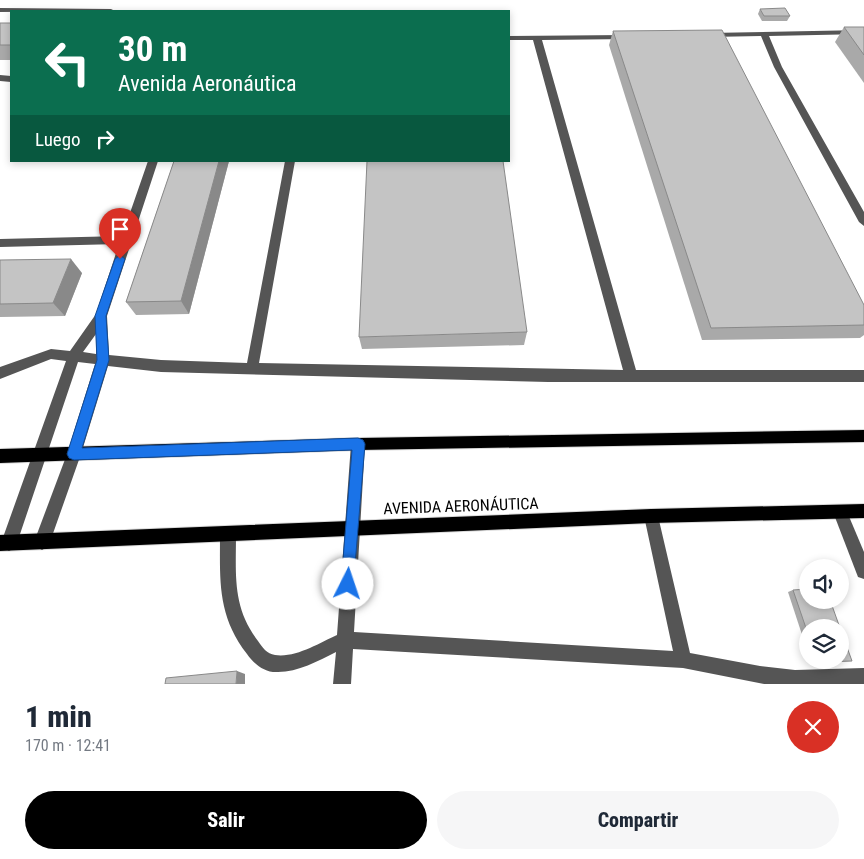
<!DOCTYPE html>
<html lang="es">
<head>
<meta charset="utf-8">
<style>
  body { margin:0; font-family:"Roboto Condensed",sans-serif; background:#f6f6f7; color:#1f2937; height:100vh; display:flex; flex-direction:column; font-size:19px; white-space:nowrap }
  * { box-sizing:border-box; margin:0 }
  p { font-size:16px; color:#747a83 }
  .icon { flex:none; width:28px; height:28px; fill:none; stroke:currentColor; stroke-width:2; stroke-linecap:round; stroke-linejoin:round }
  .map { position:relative; height:684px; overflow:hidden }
  .sheet { display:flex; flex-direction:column; background:#fff; flex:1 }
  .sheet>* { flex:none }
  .guide { position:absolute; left:10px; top:10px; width:500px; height:152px; border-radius:0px; box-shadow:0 2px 8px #0003; background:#0b6e4f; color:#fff; overflow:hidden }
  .fabs { position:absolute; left:799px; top:559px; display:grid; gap:10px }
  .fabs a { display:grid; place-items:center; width:50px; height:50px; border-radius:50%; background:#fff; box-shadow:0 2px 8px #0003; font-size:25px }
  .pin { position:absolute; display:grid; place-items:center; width:42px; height:42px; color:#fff; margin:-51px -21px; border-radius:50% 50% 50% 0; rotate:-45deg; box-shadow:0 0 5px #0007 }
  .pin .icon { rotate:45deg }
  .me { position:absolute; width:55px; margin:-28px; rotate:4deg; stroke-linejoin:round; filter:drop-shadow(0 0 4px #0008) }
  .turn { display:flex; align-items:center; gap:18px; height:105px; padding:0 25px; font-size:22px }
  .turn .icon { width:65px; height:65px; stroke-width:2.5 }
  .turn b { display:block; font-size:35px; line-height:42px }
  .then { display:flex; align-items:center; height:48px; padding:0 25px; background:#0003; gap:10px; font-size:19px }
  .round { display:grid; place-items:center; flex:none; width:52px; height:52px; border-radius:26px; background:#f6f6f7 }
  .overview { display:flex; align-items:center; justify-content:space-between; height:85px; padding:0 25px }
  h1 { font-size:30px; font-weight:800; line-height:38px }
  .primary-button { display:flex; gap:10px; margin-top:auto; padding:10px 25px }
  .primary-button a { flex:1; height:58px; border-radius:30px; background:#000; color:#fff; font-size:20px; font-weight:800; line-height:58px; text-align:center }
  .primary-button a+a { background:#f6f6f7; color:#1f2937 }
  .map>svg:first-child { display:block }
</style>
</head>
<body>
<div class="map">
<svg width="864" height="684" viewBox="0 0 864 684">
  <rect width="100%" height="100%" fill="#fff"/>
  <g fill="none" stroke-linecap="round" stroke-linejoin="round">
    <g stroke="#dbdbdb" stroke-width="2">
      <g id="major">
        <polygon points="864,430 864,442 358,450 0,463 0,449 358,438"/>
        <polygon points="864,504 864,518 651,523 0,551 0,535 651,509"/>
      </g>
    </g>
    <g fill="#555" fill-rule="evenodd">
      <polygon points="0,8 111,9 115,11 0,12"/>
      <polygon points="864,30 864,34 769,36 782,67 864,212 864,226 859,222 774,67 761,36 709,37 705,35 709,33"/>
      <path d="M 626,35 L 630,37 L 629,39 L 542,40 L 636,370 L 864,370 L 864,382 L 548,382 L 161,372 L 108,366 L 81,454 L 50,542 L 47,547 L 42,550 L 37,547 L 34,542 L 67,454 L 95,364 L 78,362 L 17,543 L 14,548 L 9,551 L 4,548 L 1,543 L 66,361 L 51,359 L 0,379 L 0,367 L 51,349 L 70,351 L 96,314 L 119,244 L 0,247 L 0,239 L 122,236 L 148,161 L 158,161 L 107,316 L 109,355 L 161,360 L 247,363 L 285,161 L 295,161 L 259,363 L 623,370 L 533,40 L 509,40 L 509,36 ZM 96,334 L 96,354 L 83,352 Z"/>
      <polygon points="0,75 11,76 11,82 0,81"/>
      <path d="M 358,438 L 363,439 L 365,444 L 354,632 L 673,651 L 644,516 L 646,511 L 651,509 L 656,511 L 658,516 L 690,653 L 760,666 L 795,670 L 864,668 L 864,684 L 764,684 L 683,668 L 353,649 L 351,684 L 333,684 L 336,652 C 318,661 298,672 278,672 C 265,673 254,664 247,654 C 217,615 220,580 220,534 L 223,529 L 228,526 L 233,529 L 236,534 C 236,575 232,607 258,641 C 262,647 267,654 275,655 C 296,658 319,643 337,635 L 351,444 L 353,439 Z"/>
      <polygon points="840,505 845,507 864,552 864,579 858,577 833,512 835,507"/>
    </g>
    <use href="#major" fill="#000" fill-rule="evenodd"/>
  </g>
  <g fill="#a9a9a9">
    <polygon points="760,9 790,16 787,21 762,21 758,14"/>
    <rect x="0" y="23" width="11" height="37"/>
    <polygon points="844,27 864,27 864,83 835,42"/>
    <polygon points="613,31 864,305 864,335 860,338 702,340 609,45"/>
    <polygon points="174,161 229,161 189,314 136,315 126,302"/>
    <polygon points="0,260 82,273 65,316 0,317"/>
    <polygon points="527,332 524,345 362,349 359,337"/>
    <polygon points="793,590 808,628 808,653 788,592"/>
    <polygon points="810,660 840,660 852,661 811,663"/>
  </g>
  <g fill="#898989">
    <polygon points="219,161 229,161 189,314 181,301"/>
    <polygon points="71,259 82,273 65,316 53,303"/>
    <polygon points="237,671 245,674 245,684 236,684"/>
  </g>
  <g fill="#c4c4c4" stroke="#898989">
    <polygon points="785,8 790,16 764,16 760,9"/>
    <rect x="0" y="23" width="11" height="22"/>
    <polygon points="844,27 864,27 864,55"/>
    <polygon points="722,30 864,305 864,325 711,328 613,31"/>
    <polygon points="174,161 219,161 181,301 126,302"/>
    <polygon points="367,161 503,161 527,332 359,337"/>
    <polygon points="71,259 53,303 0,304 0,260"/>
    <polygon points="808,589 808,600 830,600 840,628 808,628 808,634 793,590"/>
    <polygon points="840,628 852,661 817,662 816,660 840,660"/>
    <polygon points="237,671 236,684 165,684 166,678"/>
  </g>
  <polygon fill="#1a73e8" stroke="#114b97" points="120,255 125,259 106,316 109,360 82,448 358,438 363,440 365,444 353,589 348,591 343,589 341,584 352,450 74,460 69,458 67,454 97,360 95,316 115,259"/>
  <g text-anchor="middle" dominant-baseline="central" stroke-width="5" stroke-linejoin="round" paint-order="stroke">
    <g font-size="16" fill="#000" stroke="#fff">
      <text transform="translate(461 506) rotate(-2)">AVENIDA AERONÁUTICA</text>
    </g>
  </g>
</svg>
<div class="fabs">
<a><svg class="icon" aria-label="sound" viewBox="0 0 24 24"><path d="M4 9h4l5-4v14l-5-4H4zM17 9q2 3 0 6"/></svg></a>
<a><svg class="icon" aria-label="layers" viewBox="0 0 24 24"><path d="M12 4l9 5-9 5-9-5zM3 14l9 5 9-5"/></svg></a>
</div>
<div class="pin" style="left:120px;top:259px;background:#d93025"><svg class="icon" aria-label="arrive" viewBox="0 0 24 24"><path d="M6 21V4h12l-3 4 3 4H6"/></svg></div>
<svg class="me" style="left:348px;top:584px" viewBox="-20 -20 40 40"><circle r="19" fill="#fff"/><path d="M0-13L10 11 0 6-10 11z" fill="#1a73e8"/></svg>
<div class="guide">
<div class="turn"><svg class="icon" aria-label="left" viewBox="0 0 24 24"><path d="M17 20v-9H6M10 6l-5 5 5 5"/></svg><div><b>30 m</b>Avenida Aeronáutica</div></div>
<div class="then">Luego<svg class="icon" aria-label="right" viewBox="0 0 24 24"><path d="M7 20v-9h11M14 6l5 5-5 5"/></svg></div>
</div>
</div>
<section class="sheet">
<div class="overview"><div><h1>1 min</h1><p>170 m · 12:41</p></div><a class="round" style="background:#d93025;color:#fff"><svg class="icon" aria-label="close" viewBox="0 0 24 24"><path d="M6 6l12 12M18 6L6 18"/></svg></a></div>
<div class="primary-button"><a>Salir</a><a>Compartir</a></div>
</section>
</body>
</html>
